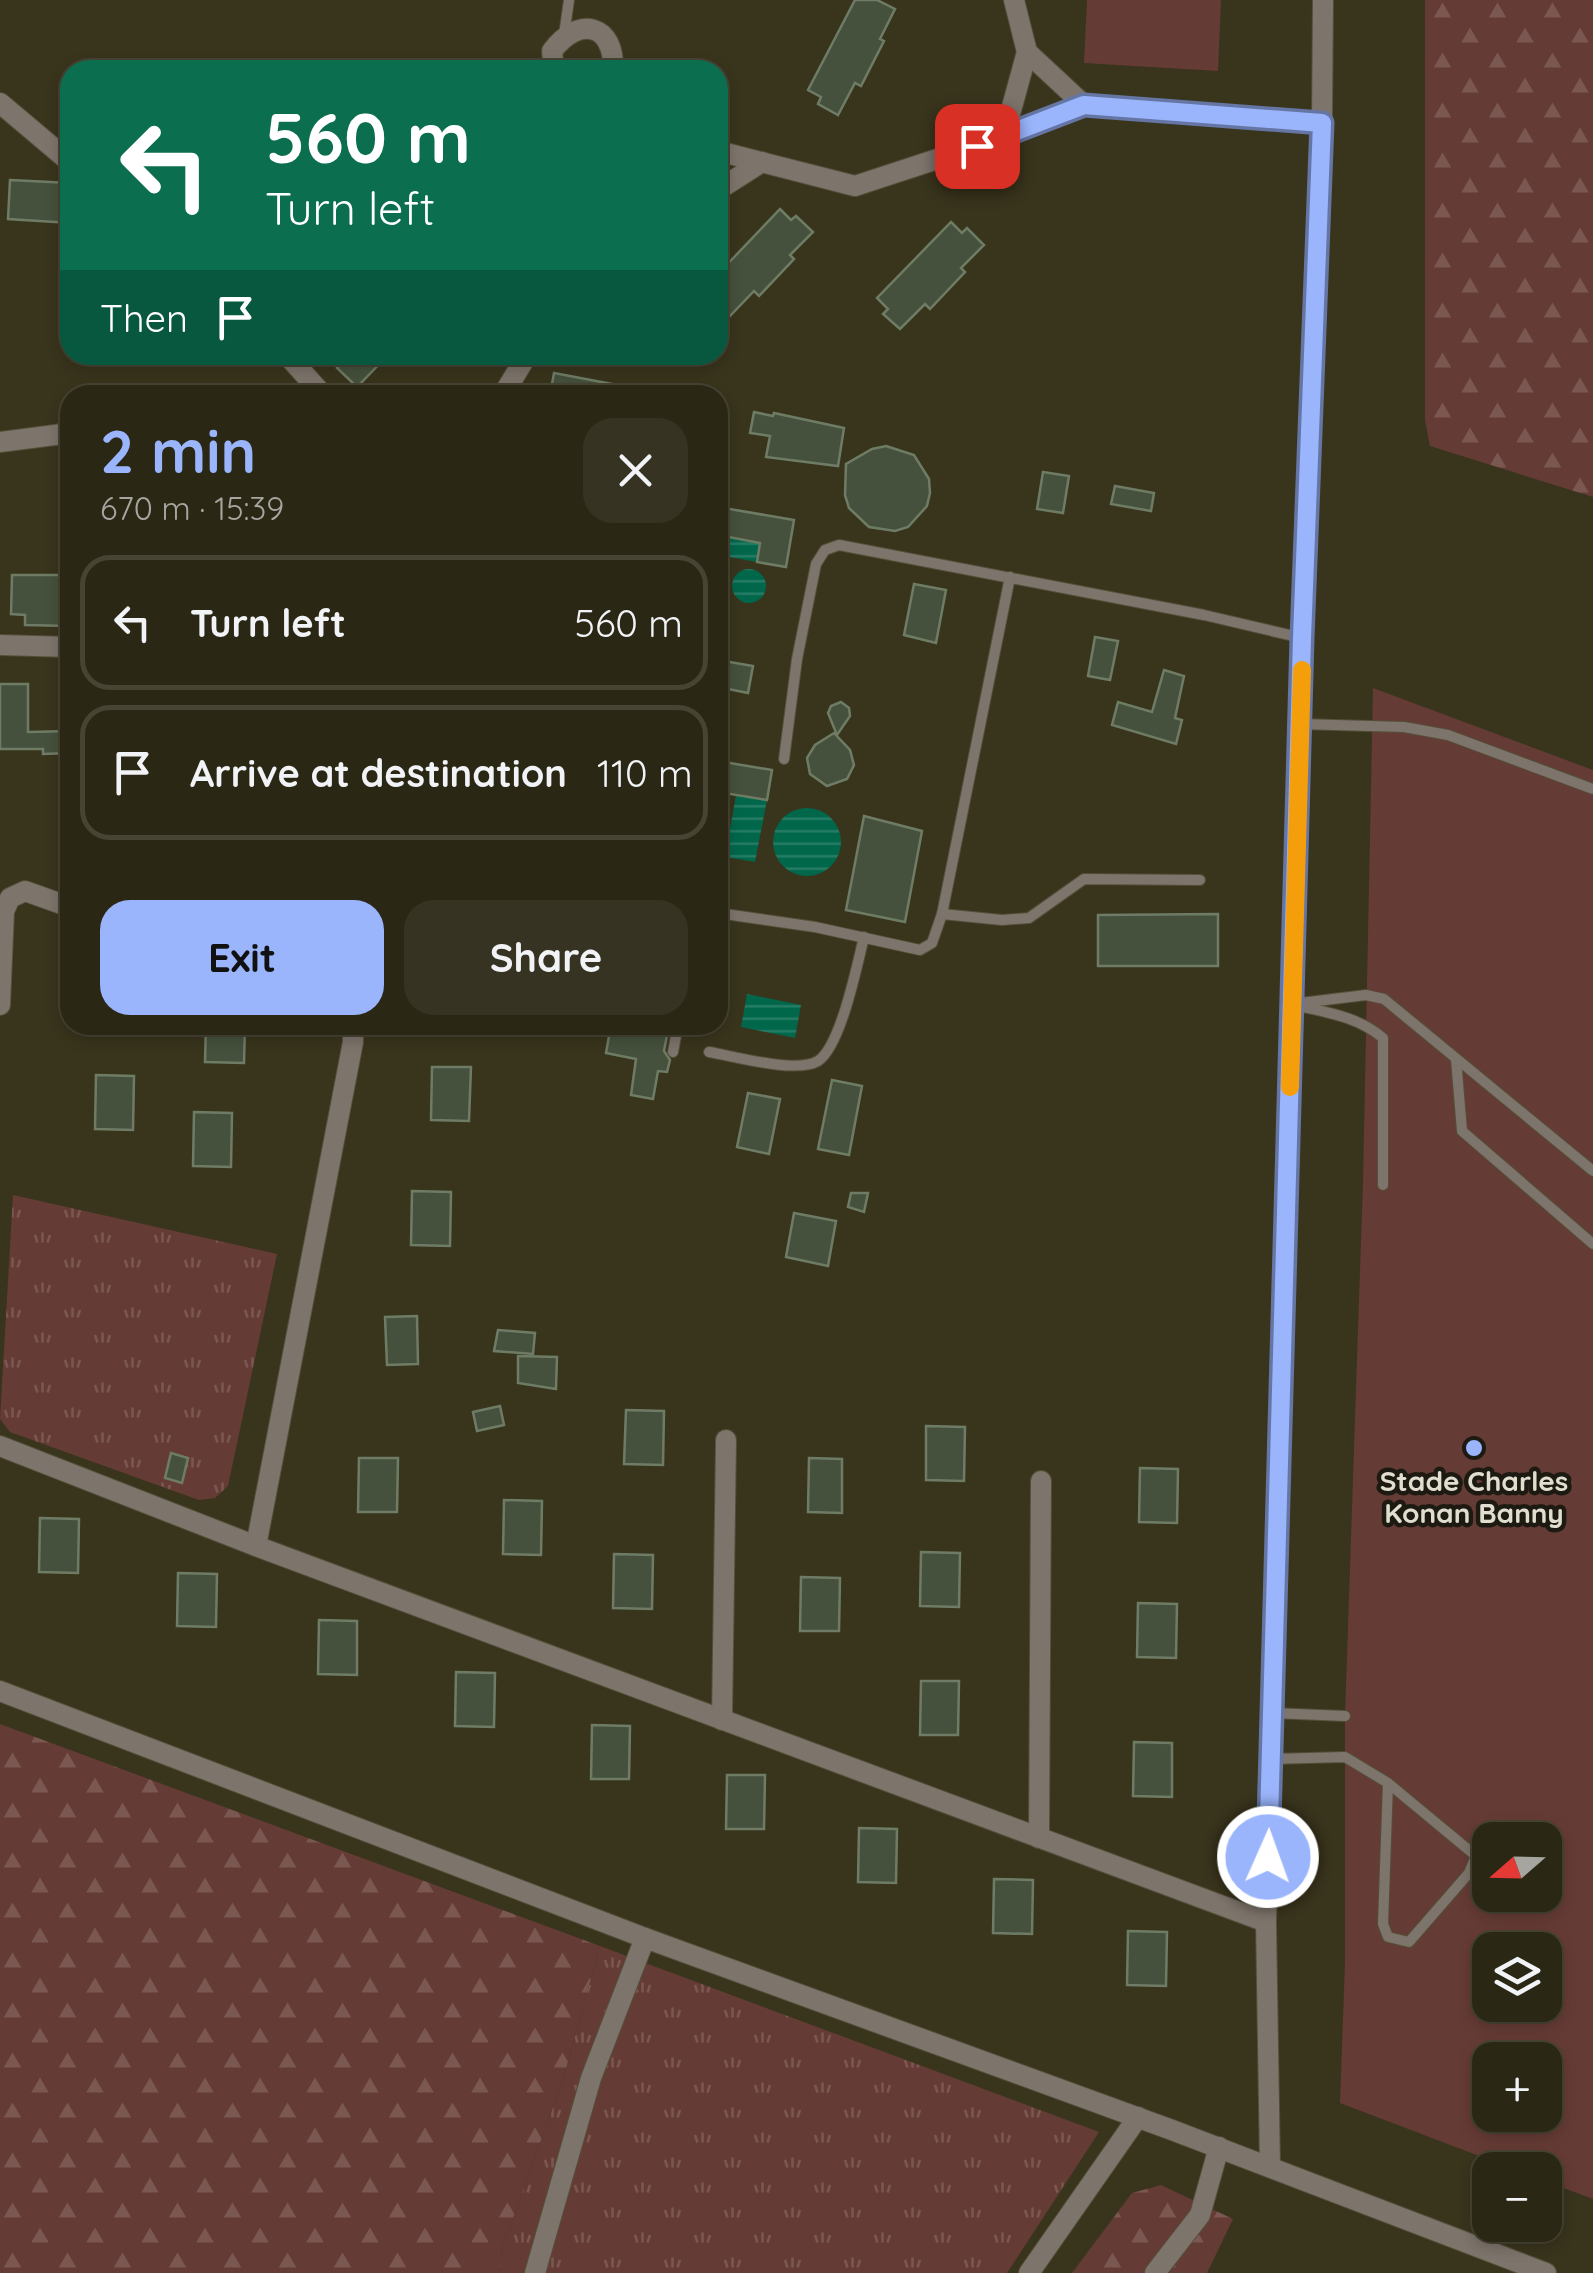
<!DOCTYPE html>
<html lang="en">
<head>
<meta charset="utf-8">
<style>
  body { margin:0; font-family:Quicksand,sans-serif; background:#373322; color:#f1f3f6; height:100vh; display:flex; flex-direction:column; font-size:38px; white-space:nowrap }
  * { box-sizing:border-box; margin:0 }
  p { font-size:32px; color:#a6a5a0 }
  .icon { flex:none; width:55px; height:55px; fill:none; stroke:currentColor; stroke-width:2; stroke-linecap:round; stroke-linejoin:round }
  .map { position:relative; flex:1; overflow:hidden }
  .side { position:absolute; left:60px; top:385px; width:668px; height:650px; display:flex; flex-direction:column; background:#2b2715; border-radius:30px; box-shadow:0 5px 15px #0003,0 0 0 2px #474434 }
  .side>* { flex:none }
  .guide { position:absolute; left:60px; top:60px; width:668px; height:305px; border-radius:30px; box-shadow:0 5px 15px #0003,0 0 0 2px #474434; background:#0b6e4f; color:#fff; overflow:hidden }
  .needle { width:65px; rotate:250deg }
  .controls { position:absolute; left:1472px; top:1822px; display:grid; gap:20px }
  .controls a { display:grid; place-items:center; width:90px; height:90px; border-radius:20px; background:#2b2715; box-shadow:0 5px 15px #0003,0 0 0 2px #474434; font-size:50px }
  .pin { position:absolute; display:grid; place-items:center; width:85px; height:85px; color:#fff; margin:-42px; border-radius:20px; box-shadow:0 5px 15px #0006 }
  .me { position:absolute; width:110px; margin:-55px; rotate:2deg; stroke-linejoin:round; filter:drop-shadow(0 0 8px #0008) }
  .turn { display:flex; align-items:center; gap:35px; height:210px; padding:0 40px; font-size:45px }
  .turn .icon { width:130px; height:130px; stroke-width:2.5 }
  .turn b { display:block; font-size:70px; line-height:85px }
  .then { display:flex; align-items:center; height:95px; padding:0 40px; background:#0003; gap:20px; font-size:38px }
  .round { display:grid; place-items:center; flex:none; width:105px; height:105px; border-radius:30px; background:#373322 }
  .head { display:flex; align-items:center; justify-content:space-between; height:170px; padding:0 40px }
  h1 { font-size:60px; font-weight:700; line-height:75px; color:#9bb5fd }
  .button { display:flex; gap:20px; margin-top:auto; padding:20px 40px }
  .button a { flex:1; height:115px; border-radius:30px; background:#9bb5fd; color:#111; font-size:40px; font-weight:700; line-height:115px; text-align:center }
  .button a+a { background:#373322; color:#f1f3f6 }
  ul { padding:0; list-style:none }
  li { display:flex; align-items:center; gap:30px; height:135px; margin:0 20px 15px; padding:0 20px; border:5px solid #474434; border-radius:30px }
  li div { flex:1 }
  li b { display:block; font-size:38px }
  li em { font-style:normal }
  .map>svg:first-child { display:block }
</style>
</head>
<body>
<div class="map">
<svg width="1593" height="2273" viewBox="0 0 1593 2273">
  <defs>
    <pattern id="grass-tufts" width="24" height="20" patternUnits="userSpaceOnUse" patternTransform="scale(2.5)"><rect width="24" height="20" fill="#653b35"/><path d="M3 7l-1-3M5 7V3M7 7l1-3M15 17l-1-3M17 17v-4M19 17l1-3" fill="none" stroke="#7b5751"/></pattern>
    <pattern id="forest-firs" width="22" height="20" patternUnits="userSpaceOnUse" patternTransform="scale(2.5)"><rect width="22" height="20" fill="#653b35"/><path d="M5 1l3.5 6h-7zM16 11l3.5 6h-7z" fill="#7b5751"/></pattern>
    <pattern id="water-rules" width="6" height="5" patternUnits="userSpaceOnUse" patternTransform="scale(2.5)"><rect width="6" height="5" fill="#00674b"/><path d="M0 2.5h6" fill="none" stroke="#257c64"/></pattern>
  </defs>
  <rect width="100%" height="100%" fill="#39341c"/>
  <g fill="url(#grass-tufts)">
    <polygon points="13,1195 277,1254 228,1486 215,1498 199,1500 10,1432 0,1419"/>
    <polygon points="600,1946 1099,2132 1007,2273 499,2273 502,2249 564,2076"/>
  </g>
  <g fill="url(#forest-firs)">
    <polygon points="1425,0 1593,0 1593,497 1430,446 1425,420"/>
    <polygon points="0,1724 600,1946 564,2076 502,2249 499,2273 0,2273"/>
    <polygon points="1161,2185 1233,2219 1207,2273 1072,2273 1132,2193"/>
  </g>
  <g fill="#653b35" fill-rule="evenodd">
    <polygon points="1087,0 1221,0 1218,71 1084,63"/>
    <path d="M 1373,688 L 1593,770 L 1593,2199 L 1545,2181 L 1545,2170 L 1516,2170 L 1340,2103 L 1345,1962 L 1345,1716 L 1363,1181 ZM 1490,1840 L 1545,1840 L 1545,1895 L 1490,1895 ZM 1490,1950 L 1545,1950 L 1545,2005 L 1490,2005 ZM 1490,2060 L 1545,2060 L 1545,2115 L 1490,2115 Z"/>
  </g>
  <g fill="url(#water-rules)">
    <polygon points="718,535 760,543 757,562 718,555"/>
    <circle cx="749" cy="586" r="17"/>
    <polygon points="736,795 767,800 755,862 725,857"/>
    <circle cx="807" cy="842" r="34"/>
    <polygon points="747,994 801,1005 795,1038 741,1027"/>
  </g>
  <g fill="#45513c" stroke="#6f7c65" stroke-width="2.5">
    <polygon points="855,0 877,0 895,9 880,39 884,41 861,86 855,83 838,115 818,104 821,97 808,90"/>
    <polygon points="10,180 70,183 70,223 8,219"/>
    <polygon points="780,209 791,220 796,216 813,232 790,255 794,259 759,296 754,291 729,317 718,306 718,274"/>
    <polygon points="951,222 962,233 967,228 984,245 961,268 965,272 930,309 925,304 900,329 883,314 888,309 877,298"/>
    <polygon points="349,355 388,355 357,387 337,368"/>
    <polygon points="554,373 628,387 627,395 550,395"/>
    <polygon points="754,412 773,416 774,413 844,428 838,466 766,457 770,436 750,433"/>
    <polygon points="886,446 914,455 929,479 930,493 927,506 908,527 895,531 869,527 849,508 845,495 846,464 872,449"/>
    <polygon points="1043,472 1069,476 1063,513 1037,509"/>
    <polygon points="1115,486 1154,493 1151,511 1111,504"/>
    <polygon points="718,507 794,520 786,567 757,562 760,543 718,535"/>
    <polygon points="12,575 70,575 70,626 25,625 25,615 11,614"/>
    <polygon points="914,584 946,590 936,643 904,635"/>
    <polygon points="1095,637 1118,641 1110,680 1088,676"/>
    <polygon points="718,660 753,666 748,693 718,687"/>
    <polygon points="1164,670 1184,676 1175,718 1182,720 1176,744 1112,725 1118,702 1152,712"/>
    <polygon points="0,684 28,684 28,732 70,731 70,753 43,754 43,749 0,749"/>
    <polygon points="841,702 849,708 850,716 837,735 828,713 831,706"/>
    <polygon points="834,733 850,750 854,765 847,779 827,786 810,774 807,758 815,745"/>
    <polygon points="718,761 772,770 767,800 718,792"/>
    <polygon points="864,816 922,831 905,922 846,910"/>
    <polygon points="1218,914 1218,966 1098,966 1098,915"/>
    <polygon points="206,1025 245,1025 244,1063 205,1062"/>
    <polygon points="611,1025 669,1025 664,1051 670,1060 667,1072 658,1071 653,1099 631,1095 636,1059 606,1053"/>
    <polygon points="432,1067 471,1067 469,1121 431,1120"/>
    <polygon points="96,1075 134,1076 133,1130 95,1129"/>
    <polygon points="832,1080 862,1086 849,1155 818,1149"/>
    <polygon points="748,1093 780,1099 769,1154 737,1147"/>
    <polygon points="194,1112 232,1113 231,1167 193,1166"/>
    <polygon points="412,1191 451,1192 450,1246 411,1245"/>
    <polygon points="851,1193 868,1193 864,1212 848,1207"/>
    <polygon points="794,1213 836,1221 828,1266 786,1257"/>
    <polygon points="417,1316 418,1364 387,1365 385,1317"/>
    <polygon points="498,1330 535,1333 533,1354 494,1351"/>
    <polygon points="518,1356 557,1357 556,1389 518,1383"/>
    <polygon points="500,1406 504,1425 477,1431 473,1412"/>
    <polygon points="626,1410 664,1411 663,1465 624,1464"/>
    <polygon points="926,1426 965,1427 964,1481 926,1480"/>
    <polygon points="171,1453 188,1458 182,1483 165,1478"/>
    <polygon points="359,1458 398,1458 397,1512 358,1512"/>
    <polygon points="809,1458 842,1459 842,1513 808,1512"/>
    <polygon points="1140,1468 1178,1469 1177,1523 1139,1522"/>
    <polygon points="504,1500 542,1501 541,1555 503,1554"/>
    <polygon points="40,1518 79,1519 78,1573 39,1572"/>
    <polygon points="921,1552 960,1553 959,1607 920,1606"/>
    <polygon points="614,1554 653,1555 652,1609 613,1608"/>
    <polygon points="178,1573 217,1574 216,1627 177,1626"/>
    <polygon points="801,1577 840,1578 839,1631 800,1631"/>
    <polygon points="1138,1603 1177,1604 1176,1658 1137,1657"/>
    <polygon points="319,1620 357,1621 357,1675 318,1674"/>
    <polygon points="456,1672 495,1673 494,1727 455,1726"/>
    <polygon points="921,1681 959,1681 958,1735 920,1735"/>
    <polygon points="592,1725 630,1726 629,1779 591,1779"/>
    <polygon points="1134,1742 1172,1743 1172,1797 1133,1796"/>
    <polygon points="727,1775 765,1775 764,1829 726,1829"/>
    <polygon points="859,1828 897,1829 896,1883 858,1882"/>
    <polygon points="994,1879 1033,1880 1032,1934 993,1933"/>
    <polygon points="1128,1931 1167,1932 1166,1986 1127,1985"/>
  </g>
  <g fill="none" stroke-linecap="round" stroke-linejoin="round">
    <g stroke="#544f39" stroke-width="12">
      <g id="service">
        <polyline points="564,35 569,0"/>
        <polyline points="1300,724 1404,727 1448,735 1593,789"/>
        <polyline points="784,759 797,659 816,564 825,550 839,545 1204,615 1302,638"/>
        <polyline points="718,913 815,927 920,950 932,943 942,914 1010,577"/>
        <polyline points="942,914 1002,920 1029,918 1084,879 1200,880"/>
        <polyline points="1292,1004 1366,995 1384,999 1593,1171"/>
        <path d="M 1298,1006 C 1330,1013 1358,1017 1383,1038 L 1383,1185"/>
        <polyline points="673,1052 678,1025"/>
        <path d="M 709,1052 C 734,1056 796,1074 818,1061 C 841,1046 857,965 864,937"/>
        <polyline points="1456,1059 1462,1131 1593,1244"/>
        <polyline points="1272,1713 1345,1716"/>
        <polyline points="1271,1759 1345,1757 1388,1783 1476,1856 1469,1873 1409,1942 1388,1937 1383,1924 1388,1783"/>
      </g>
    </g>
    <g stroke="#544f39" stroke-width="22">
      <g id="minor">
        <polyline points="1027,52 1084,105"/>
        <path d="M 554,70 L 552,51 C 579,15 615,24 613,70"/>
        <polyline points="0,103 70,162"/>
        <polyline points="1004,136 1027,52 1014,0"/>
        <polyline points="718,151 855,186 977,146 1084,105 1322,123"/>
        <polyline points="718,190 762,162"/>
        <polyline points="287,355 323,395"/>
        <polyline points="503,395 527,355"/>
        <polyline points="0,442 70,433"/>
        <polyline points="0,645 70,647"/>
        <polyline points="0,1005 4,911 10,898 25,891 70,907"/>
        <polyline points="0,1446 256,1546 1266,1922"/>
        <polyline points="256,1546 353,1042 353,1025"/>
        <polyline points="722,1720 726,1440"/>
        <polyline points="1039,1838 1041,1481"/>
        <polyline points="1270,2167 1266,1922 1302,638 1322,123 1323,0"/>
        <polyline points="535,2273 591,2078 645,1938"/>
        <polyline points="1029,2273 1138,2117"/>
        <polyline points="1155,2273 1200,2215 1219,2147"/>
      </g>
    </g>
    <g stroke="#544f39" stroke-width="22">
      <polyline id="tertiary" points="0,1691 645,1938 1172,2130 1546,2273"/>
    </g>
    <use href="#service" stroke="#7d746b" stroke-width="10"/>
    <use href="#minor" stroke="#7d746b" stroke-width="20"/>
    <use href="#tertiary" stroke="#7d746b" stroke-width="20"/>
  </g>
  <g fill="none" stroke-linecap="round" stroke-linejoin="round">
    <g stroke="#6576a4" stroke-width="25">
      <polyline id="route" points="977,146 1084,105 1322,123 1302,638 1268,1857"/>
    </g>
    <use href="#route" stroke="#9bb5fd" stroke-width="18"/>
    <polyline stroke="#f59e0b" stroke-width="18" points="1290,1087 1302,670"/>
  </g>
  <circle fill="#9bb5fd" stroke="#1d1b11" stroke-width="4" cx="1474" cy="1448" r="10"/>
  <g text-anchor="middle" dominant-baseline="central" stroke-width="9" stroke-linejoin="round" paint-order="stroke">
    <g font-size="28" font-weight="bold" fill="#e1ded0" stroke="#1d1b11">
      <text x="1474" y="1480">Stade Charles<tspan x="1474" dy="32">Konan Banny</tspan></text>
    </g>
  </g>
</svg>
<div class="controls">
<a><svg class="needle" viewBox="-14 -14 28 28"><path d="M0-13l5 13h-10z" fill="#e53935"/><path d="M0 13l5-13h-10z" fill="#a6a5a0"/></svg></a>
<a><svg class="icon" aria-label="layers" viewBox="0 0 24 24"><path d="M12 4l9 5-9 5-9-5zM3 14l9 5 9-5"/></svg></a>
<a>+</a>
<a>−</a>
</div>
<div class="pin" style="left:977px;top:146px;background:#d93025"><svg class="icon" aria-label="arrive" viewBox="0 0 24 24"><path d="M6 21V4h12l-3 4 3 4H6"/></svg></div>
<svg class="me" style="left:1268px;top:1857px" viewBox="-20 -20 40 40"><circle r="17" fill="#9bb5fd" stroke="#fff" stroke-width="3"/><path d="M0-11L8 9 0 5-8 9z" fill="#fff"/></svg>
<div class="guide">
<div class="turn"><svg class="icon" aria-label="left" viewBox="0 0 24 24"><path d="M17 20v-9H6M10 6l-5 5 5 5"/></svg><div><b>560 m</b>Turn left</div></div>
<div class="then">Then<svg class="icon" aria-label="arrive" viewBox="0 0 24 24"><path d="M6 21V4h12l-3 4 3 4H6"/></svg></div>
</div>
<section class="side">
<div class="head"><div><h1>2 min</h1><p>670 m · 15:39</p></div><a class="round"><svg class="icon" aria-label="close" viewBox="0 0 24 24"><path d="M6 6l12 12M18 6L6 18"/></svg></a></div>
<ul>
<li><svg class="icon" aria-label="left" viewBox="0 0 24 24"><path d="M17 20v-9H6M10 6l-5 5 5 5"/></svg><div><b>Turn left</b></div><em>560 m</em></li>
<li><svg class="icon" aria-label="arrive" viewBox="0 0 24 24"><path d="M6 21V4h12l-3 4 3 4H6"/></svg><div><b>Arrive at destination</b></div><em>110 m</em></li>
</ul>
<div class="button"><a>Exit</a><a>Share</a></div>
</section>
</div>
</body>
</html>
